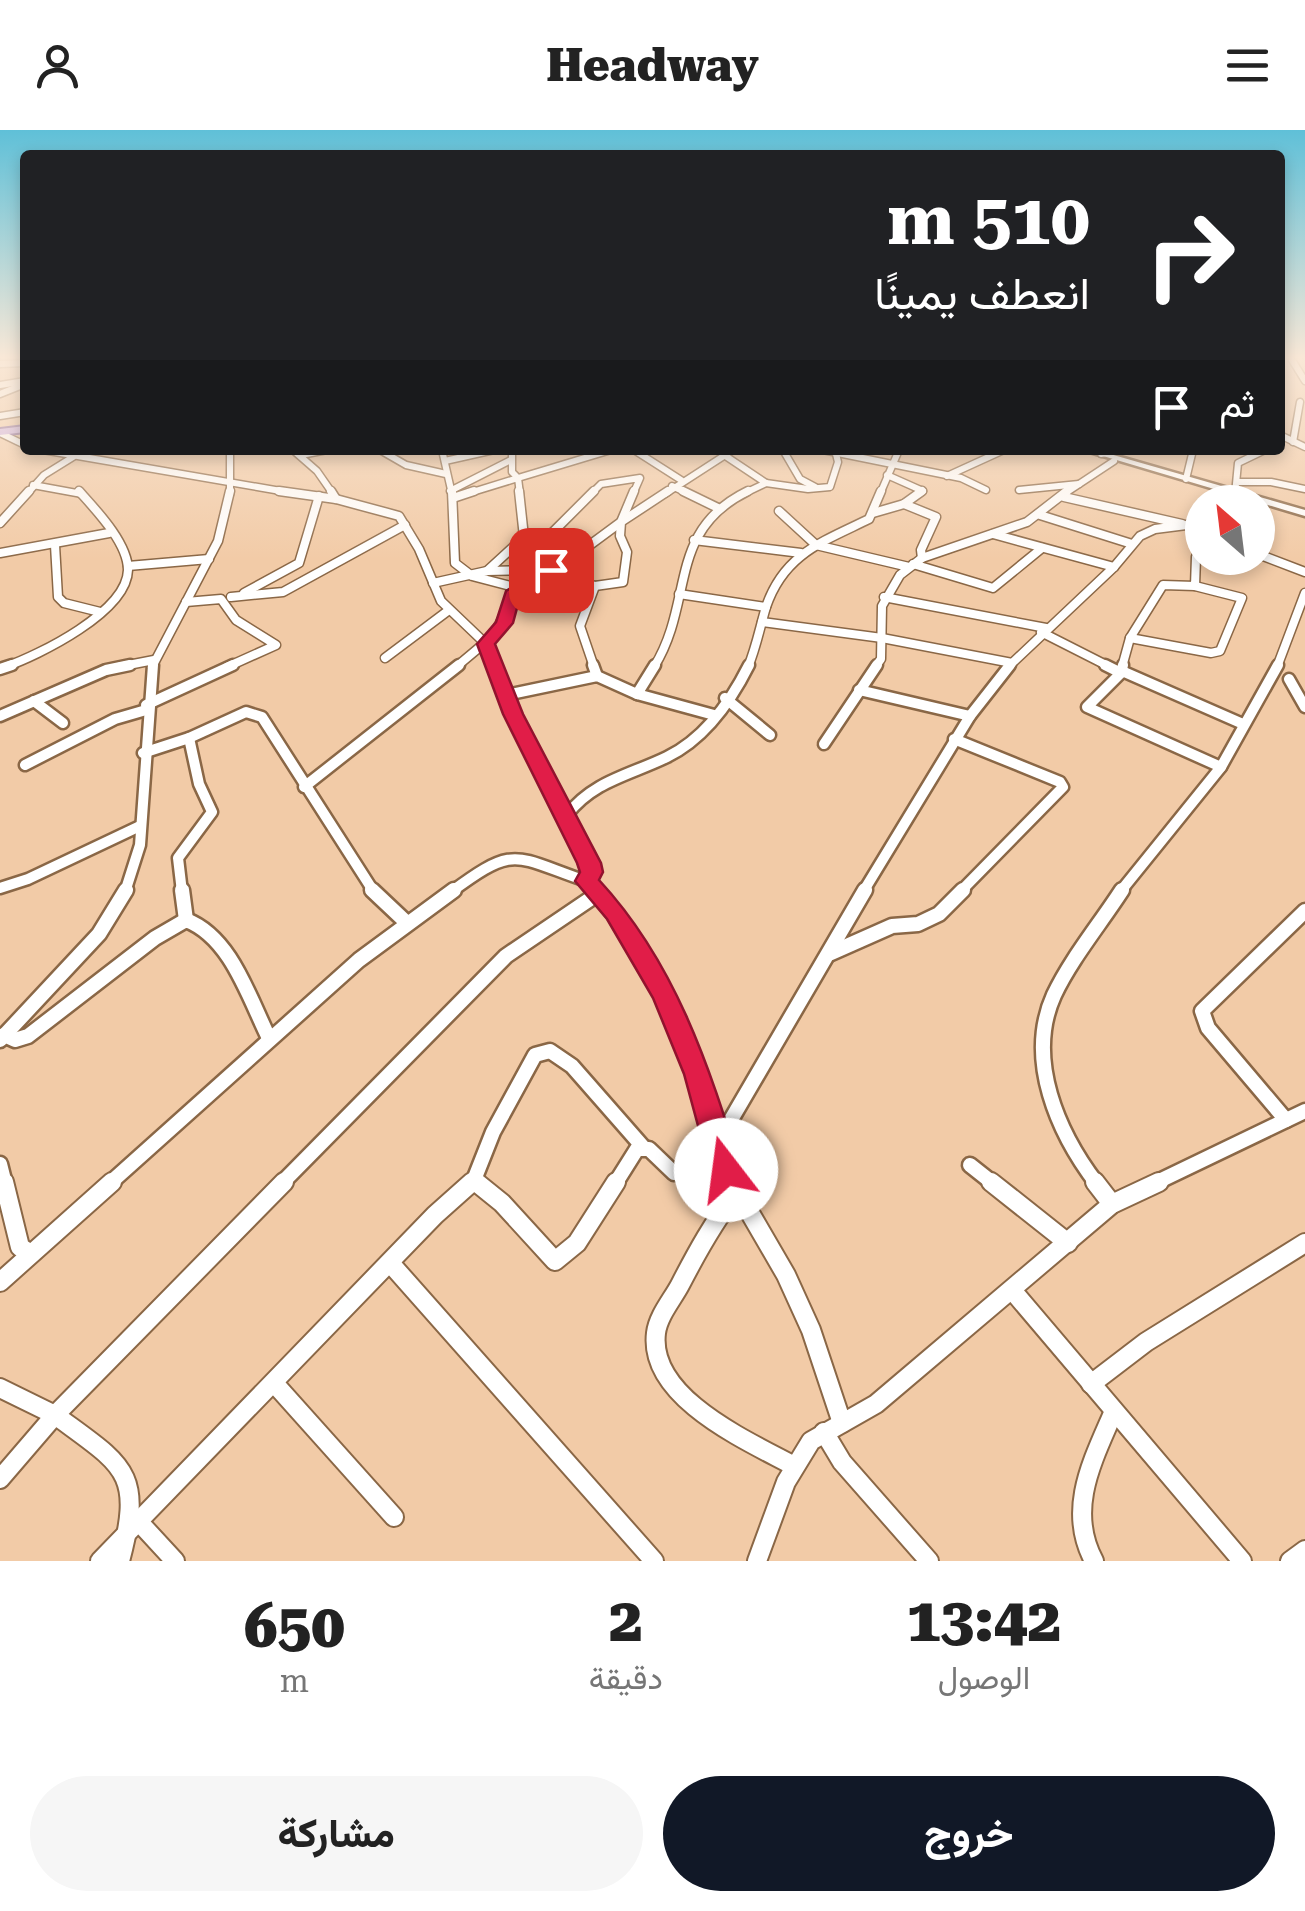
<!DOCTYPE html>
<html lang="ar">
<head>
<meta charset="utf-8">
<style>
  body { margin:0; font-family:"Roboto Serif",Vazirmatn,serif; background:#f6f6f6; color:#222; direction:rtl; height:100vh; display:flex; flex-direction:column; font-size:38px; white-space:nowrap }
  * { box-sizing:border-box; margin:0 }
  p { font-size:32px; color:#767676 }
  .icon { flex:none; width:55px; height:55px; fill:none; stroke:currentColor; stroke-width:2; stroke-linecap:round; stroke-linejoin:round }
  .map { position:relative; height:1431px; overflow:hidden; direction:ltr }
  .sheet { display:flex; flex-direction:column; background:#fff; flex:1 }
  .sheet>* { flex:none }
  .guide { position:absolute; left:20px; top:20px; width:1265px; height:305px; border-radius:10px; box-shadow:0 5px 15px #0003; direction:rtl; background:#202124; color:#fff; overflow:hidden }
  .needle { width:65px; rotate:332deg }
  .tools { position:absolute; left:1185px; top:355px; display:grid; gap:20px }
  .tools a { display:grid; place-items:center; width:90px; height:90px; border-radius:50%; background:#fff; box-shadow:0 5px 15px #0003; font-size:50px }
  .pin { position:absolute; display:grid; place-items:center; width:85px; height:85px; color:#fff; margin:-42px; border-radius:20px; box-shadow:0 5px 15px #0006 }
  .me { position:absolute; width:110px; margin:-55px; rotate:345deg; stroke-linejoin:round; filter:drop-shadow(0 0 8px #0008) }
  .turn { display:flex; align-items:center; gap:35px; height:210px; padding:0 30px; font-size:45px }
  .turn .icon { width:130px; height:130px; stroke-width:2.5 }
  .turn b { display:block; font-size:70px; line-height:85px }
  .then { display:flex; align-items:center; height:95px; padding:0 30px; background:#0003; gap:20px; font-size:38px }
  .eta { display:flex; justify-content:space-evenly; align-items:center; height:170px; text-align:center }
  .eta b { font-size:60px; font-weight:800; line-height:70px }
  .action { display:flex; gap:20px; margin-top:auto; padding:20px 30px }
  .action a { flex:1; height:115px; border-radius:60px; background:#111827; color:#fff; font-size:40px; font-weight:800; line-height:115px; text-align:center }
  .action a+a { background:#f6f6f6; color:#222 }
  header { display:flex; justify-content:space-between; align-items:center; height:130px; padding:0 30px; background:#fff; font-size:45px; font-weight:800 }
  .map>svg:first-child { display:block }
</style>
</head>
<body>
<header><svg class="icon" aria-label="menu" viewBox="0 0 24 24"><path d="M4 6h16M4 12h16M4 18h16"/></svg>Headway<svg class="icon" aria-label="person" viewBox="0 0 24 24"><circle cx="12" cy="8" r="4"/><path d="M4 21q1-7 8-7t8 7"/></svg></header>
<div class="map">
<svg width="1305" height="1431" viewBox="0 0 1305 1431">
  <rect width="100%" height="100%" fill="#f2cba7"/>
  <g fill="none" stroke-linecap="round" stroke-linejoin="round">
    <g stroke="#8a6746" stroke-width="9">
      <g id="minor-far4">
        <polyline points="1292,230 1305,251"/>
        <polyline points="0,234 25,233"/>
        <polyline points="0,255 25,251"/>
        <polyline points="0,264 25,254"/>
        <polyline points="0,286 25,282"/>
        <polyline points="0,303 25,315"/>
        <polyline points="1280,305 1305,317"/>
        <polyline points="1293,312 1300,272"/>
        <polyline points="43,320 298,364"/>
        <polyline points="293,320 317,341 333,364"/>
        <polyline points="380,320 406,335 446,344"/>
        <polyline points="442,320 452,364"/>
        <polyline points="512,320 512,342 518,348 611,320"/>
        <polyline points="634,320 681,350"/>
        <polyline points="783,320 800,349 815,357"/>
        <polyline points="823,320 961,348 986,360"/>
        <polyline points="1101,324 1122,320"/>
        <polyline points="301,325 327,320"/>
        <polyline points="724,325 766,353 743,364"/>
        <polyline points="445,331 494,320"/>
        <polyline points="887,345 923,361 919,364"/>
        <polyline points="947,346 1004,320"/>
        <polyline points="1186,349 1193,320"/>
        <polyline points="1239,352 1271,352 1305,359"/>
        <polyline points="766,353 808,359 830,357 838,332 835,320"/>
        <polyline points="33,355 82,364"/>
        <polyline points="672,356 689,364"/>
        <polyline points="1019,360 1079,354"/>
        <polyline points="450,361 511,330"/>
        <polyline points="27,364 44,345 73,327"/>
        <polyline points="230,364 230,320"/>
        <polyline points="466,364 518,348 520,364"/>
        <polyline points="591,364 601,354 640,348 633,364"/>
        <polyline points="665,364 733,320"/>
        <polyline points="880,364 899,320"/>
        <polyline points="1064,364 1114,331"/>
        <polyline points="1235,364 1238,333 1265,320"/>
      </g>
    </g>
    <g stroke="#8a6746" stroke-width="11">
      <g id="minor-far3">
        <polyline points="279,361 336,369 399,386 419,419 441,471 486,514 495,537"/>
        <polyline points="331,361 336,369"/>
        <polyline points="452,361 455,433 472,446 518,458 579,423 621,392 634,361"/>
        <polyline points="683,361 718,378"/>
        <polyline points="1064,367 1182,394"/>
        <polyline points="453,368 474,361"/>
        <polyline points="1234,372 1235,361"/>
        <polyline points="904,374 936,387 921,420 922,428"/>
        <polyline points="779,381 816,415 909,437"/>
        <polyline points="873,383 904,374 922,361"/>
        <polyline points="1040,385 1132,414"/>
        <polyline points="0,393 29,361"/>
        <polyline points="993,404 1114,437"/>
        <polyline points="524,407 550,405 594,361"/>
        <polyline points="694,410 801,423"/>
        <polyline points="55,415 58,467 64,473 100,482"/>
        <polyline points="0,423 109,403"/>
        <polyline points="1258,424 1305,442"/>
        <polyline points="913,434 993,458 1042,418"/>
        <polyline points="128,436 209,429"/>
        <polyline points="487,441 524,407 519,361"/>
        <polyline points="545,443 595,456 623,452 627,422 620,406 621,392 668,361"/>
        <polyline points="433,453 487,441 547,440"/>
        <polyline points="244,463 299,433 319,366"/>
        <polyline points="679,464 766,477"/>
        <polyline points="231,467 283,462 405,395"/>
        <polyline points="884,467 1046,498"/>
        <polyline points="186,472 221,469 236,490 276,515 227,537"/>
        <polyline points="762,492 882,508 1012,533"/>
        <polyline points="1041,502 1110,537"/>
        <polyline points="1130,508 1211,523 1220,521 1242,468 1195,456"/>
        <polyline points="385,528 449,480"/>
        <path d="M 5,537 C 39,525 127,482 128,440 C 128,413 96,380 79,361"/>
        <polyline points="118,537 154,530"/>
        <polyline points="152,537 218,411 230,361"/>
        <polyline points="456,537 493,506 518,458"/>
        <polyline points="594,537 580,496 595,456"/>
        <path d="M 654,537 C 695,471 666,401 748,361"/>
        <path d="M 748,537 C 756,518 760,497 766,477 C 784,424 822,412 869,389 L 881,361"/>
        <polyline points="875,537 881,529 882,476 900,445 922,428 1027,392 1067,361"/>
        <polyline points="1008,537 1114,437 1140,406 1155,399 1202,393"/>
        <polyline points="1122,537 1130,508 1163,455 1195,456 1196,427 1202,413"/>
        <polyline points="1277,537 1305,463"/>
      </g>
    </g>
    <g stroke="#8a6746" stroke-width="15">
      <g id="minor-far2">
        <polyline points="494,535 513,584 567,685"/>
        <polyline points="593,535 597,546"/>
        <polyline points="1105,535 1121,543"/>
        <polyline points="1123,535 1121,543 1087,577 1221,637"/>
        <polyline points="0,539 12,535"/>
        <polyline points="1122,541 1243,594"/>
        <polyline points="1289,549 1305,577"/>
        <polyline points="859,560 970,586"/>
        <polyline points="637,564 714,585"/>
        <polyline points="506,565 597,546 637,564 655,535"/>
        <polyline points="725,568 770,605"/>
        <polyline points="34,571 63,593"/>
        <polyline points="146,575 233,535"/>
        <polyline points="0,586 106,540 130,535"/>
        <polyline points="189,608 246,582 262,587 374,762"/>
        <polyline points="954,609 1060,652 1063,657 960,762"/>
        <polyline points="824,614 877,535"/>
        <polyline points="143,623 189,608 199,654 212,682 178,728 182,762"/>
        <polyline points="25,635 115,589 146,580"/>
        <polyline points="304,657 459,535"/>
        <polyline points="0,758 28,749 140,696"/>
        <polyline points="125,762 140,715 153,535"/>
        <path d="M 451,762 C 516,714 513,726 586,751"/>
        <path d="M 596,762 L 586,751 L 592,742 L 567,685 C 593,651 630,645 667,627 C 704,609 731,571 749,535"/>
        <polyline points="863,762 970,586 1010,535"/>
        <polyline points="1120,762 1221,637 1278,535"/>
      </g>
    </g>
    <g stroke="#8a6746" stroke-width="19">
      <g id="minor-far1">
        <polyline points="182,760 186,790"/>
        <polyline points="372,760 407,793"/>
        <path d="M 594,760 C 665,839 697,940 725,1040 L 733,1054"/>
        <polyline points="831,823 892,796 918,794 939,784 963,760"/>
        <path d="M 4,905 L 15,910 L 28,906 L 155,808 L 186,790 C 231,807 249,868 269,908"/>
        <polyline points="0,910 99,804 126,760"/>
        <polyline points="1286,990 1208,898 1202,881 1305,781"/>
        <polyline points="0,1034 5,1054"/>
        <polyline points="970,1035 994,1054"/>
        <polyline points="474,1050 493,1002 535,925 550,921 572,936 643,1017"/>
        <polyline points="109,1054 359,830 454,760"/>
        <polyline points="281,1054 506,826 599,763"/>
        <polyline points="470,1054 474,1050 479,1054"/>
        <polyline points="615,1054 637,1019 649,1019 674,1043 693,1036 718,1012 865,760"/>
        <path d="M 1097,1054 C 1058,1003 1025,929 1054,865 C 1071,829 1100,794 1122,760"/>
        <polyline points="1153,1054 1305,981"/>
      </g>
    </g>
    <g stroke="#8a6746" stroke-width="22">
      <g id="minor">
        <polyline points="4,1052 20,1117 29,1123"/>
        <polyline points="476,1052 502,1073 555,1131 577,1113 616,1052"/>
        <polyline points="732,1052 786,1145 811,1200 842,1293"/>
        <polyline points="991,1052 1068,1113"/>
        <polyline points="1095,1052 1112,1074"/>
        <path d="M 737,1062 C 714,1091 697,1122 680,1155 C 672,1170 658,1186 656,1203 C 648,1268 748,1311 794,1336"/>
        <polyline points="391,1134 654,1431"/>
        <polyline points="0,1152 112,1052"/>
        <polyline points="1012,1160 1242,1431"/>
        <polyline points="274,1253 394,1387"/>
        <polyline points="1091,1254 1146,1212 1305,1113"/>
        <polyline points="0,1258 55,1285 284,1052"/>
        <polyline points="824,1302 842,1332 929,1431"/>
        <path d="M 0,1349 L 55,1285 C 124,1336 144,1341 120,1431"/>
        <polyline points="139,1392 175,1431"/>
        <polyline points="100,1431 435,1085 472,1052"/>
        <polyline points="757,1431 786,1352 811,1311 876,1274 1112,1074 1159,1052"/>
        <path d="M 1094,1431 C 1066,1379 1093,1330 1114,1281"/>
        <polyline points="1290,1431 1305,1420"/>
      </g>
    </g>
    <g stroke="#8a6746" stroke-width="5">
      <polygon id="tertiary" points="1083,320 1096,320 1305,380 1305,386"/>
    </g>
    <g stroke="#805d99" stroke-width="4">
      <polygon id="primary" points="25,296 25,302 0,305 0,299"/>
    </g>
    <use href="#minor-far4" stroke="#fff" stroke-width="6"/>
    <use href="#minor-far3" stroke="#fff" stroke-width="8"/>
    <use href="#minor-far2" stroke="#fff" stroke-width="10"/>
    <use href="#minor-far1" stroke="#fff" stroke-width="14"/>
    <use href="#minor" stroke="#fff" stroke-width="18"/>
    <use href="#tertiary" fill="#fff" fill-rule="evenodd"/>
    <use href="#primary" fill="#cbafec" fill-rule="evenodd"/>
  </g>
  <linearGradient id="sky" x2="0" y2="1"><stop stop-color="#5fc0d8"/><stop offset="0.53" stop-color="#f9e8d7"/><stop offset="1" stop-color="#f9e8d7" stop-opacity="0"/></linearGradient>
  <rect width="1305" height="429" fill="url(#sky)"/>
  <path fill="#e11d48" stroke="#92132f" stroke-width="2.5" d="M 545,437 L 559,440 L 520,467 L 513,493 L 495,514 L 523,584 L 601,733 L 603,742 L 599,750 C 675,832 709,935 741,1040 L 736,1050 L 726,1054 L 715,1050 L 710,1040 L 684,944 L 653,868 L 607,789 L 575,751 L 580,742 L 577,733 L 503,584 L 477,514 L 496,492 L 506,461 Z"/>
</svg>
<div class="tools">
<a><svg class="needle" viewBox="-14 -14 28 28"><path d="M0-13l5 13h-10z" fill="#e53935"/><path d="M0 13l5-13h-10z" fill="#767676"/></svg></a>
</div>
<div class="pin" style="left:551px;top:440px;background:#d93025"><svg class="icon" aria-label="arrive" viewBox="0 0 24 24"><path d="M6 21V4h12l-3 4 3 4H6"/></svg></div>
<svg class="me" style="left:726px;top:1040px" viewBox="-20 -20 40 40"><circle r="19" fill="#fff"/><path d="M0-13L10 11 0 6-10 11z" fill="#e11d48"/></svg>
<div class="guide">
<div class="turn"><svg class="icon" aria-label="right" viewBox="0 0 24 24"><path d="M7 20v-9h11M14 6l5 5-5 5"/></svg><div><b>510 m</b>انعطف يمينًا</div></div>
<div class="then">ثم<svg class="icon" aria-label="arrive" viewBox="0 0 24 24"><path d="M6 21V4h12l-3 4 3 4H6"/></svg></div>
</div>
</div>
<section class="sheet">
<div class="eta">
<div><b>13:42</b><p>الوصول</p></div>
<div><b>2</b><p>دقيقة</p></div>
<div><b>650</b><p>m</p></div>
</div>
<div class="action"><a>خروج</a><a>مشاركة</a></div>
</section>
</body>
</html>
